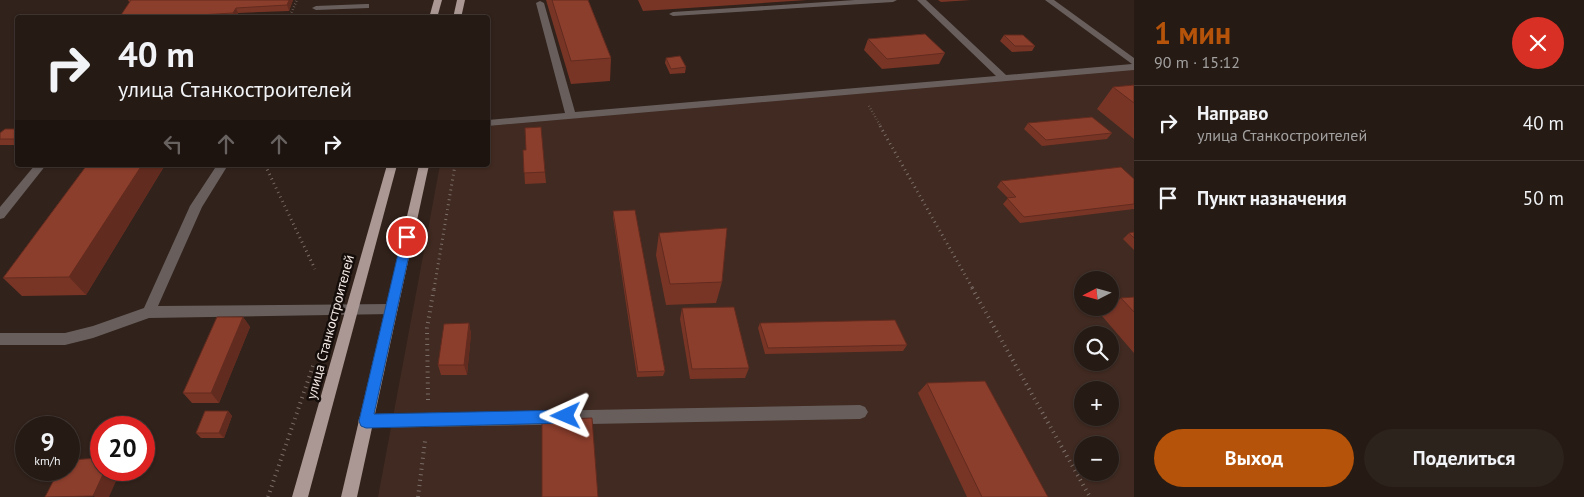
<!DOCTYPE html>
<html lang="ru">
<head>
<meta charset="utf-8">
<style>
  body { margin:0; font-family:"PT Sans",sans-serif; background:#2d231d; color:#f1f3f6; height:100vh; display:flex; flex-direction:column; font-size:19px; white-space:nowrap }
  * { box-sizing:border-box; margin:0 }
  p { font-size:16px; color:#a3a1a0 }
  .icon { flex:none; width:28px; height:28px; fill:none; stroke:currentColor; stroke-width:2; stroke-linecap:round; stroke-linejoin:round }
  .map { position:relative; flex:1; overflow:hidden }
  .panel { display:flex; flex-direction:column; background:#251a14; width:450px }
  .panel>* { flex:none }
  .hud { position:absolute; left:15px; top:15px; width:475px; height:152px; border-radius:5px; box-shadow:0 1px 4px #0004,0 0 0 1px #423834; background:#251a14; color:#f1f3f6; overflow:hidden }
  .needle { width:32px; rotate:264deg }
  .tools { position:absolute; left:1074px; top:271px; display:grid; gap:10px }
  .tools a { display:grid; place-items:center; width:45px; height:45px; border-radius:50%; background:#251a14; box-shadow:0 1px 4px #0004,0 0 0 1px #423834; font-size:25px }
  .speed { position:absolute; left:15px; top:416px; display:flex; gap:10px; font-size:25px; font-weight:700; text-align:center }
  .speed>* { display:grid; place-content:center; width:65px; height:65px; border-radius:50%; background:#251a14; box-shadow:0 1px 4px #0004,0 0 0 1px #423834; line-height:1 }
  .speed small { font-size:12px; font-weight:400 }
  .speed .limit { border:8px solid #d22; background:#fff; color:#111 }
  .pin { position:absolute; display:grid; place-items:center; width:42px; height:42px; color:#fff; margin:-21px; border:2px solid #fff; border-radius:50%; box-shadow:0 1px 5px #0007 }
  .me { position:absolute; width:55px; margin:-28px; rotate:269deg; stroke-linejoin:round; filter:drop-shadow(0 0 4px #0008) }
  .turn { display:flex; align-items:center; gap:18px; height:105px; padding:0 20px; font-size:22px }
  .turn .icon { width:65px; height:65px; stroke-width:2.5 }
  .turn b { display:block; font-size:35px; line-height:42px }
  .lanes { display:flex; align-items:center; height:48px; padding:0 20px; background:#0003; justify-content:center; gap:25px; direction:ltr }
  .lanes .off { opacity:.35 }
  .round { display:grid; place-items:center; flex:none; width:52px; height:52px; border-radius:26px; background:#2d231d }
  .overview { display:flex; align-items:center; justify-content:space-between; height:85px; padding:0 20px }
  h1 { font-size:30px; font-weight:700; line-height:38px; color:#b45309 }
  .cta { display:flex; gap:10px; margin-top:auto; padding:10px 20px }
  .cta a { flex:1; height:58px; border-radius:30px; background:#b45309; color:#fff; font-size:20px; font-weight:700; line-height:58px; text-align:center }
  .cta a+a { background:#2d231d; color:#f1f3f6 }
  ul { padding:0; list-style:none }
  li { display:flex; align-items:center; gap:15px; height:75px; padding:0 20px; border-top:1px solid #423834 }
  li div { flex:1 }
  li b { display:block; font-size:19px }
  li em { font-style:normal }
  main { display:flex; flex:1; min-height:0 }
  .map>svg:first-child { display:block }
</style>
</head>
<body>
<main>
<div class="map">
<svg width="1134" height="497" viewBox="0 0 1134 497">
  <rect width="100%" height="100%" fill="#31221b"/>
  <path fill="#402a21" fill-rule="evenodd" d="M 1134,67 L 1134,497 L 378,497 L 440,165 L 488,165 L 488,126 ZM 1082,280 L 1110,280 L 1110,308 L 1082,308 ZM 1082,335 L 1110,335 L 1110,362 L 1082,362 ZM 1082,390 L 1110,390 L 1110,418 L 1082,418 ZM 1082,445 L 1110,445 L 1110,472 L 1082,472 Z"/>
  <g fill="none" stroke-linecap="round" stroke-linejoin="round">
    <g stroke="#7c6f69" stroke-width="2.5" stroke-dasharray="0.5 2.5" stroke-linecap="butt">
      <polyline points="289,18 297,0"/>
      <polyline points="869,106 881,127"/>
    </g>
    <g stroke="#7c6f69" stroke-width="3" stroke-dasharray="1 4" stroke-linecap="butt">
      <polyline points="880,126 973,289"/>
      <polyline points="265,165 315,269"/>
      <polyline points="434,289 455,165"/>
    </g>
    <g stroke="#7c6f69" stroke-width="4" stroke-dasharray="1 4.5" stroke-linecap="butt">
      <polyline points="972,288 1090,497"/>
      <polyline points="428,400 427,328 434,288"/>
      <polyline points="268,497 313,366"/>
      <polyline points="418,497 425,441"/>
    </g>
    <g fill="#685f5d" fill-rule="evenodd">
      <polygon points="855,0 897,0 893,2 673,16 669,14 673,12"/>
      <polygon points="917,0 926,0 1006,75 1132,64 1045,0 1054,0 1134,58 1134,70 488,126 488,120 565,113 536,3 540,1 544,3 575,112 996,76"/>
      <polygon points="366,4 369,4 369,8 316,10 312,8 316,6"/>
      <polygon points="35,165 46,165 4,218 0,219 0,207"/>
      <polygon points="217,165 228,165 202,207 158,306 391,304 396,305 398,309 396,313 391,314 149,318 93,338 65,345 0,345 0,333 65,333 93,326 144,308 190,206"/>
      <polygon points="860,405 865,407 868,412 865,417 860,419 366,428 360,426 358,421 360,416 366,414"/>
    </g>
    <g fill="#ab9894" fill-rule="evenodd">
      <polygon points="434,0 442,0 437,18 429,18"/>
      <polygon points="457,0 465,0 461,18 453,18"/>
      <polygon points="387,165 397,165 308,497 292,497"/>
      <polygon points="419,165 429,165 357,497 341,497"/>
    </g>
  </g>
  <g fill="#783526">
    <polygon points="128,0 293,0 289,11 238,13 236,18 119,18 130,2 129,2"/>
    <polygon points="546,0 588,0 611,58 610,81 571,84"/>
    <polygon points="638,0 807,0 643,11"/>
    <polygon points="938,0 971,0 941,2"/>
    <polygon points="1004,35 1035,46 1032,51 1012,52 1000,41"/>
    <polygon points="868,39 945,53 939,64 882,69 864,50"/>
    <polygon points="666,58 686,67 685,73 670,74 665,63"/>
    <polygon points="1134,85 1134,139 1097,109 1113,87"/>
    <polygon points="1028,123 1112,133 1107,139 1042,146 1024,129"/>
    <polygon points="18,129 18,145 0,145 0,133"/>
    <polygon points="523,150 545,172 546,183 525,184"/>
    <polygon points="87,165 165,165 86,295 22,296 3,278"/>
    <polygon points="1134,179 1134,209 1020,223 1003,204 1008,198 997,187 1001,181"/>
    <polygon points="613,211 665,371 663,376 637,377 613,217"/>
    <polygon points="1134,232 1134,250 1123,239 1129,233"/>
    <polygon points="659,233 722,282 716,303 666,305 656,255"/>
    <polygon points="1134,297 1134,353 1102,316 1121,298"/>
    <polygon points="682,308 749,368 745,378 690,379 680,319"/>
    <polygon points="243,317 250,327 219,403 192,403 183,393"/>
    <polygon points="469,323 471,334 467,375 441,375 438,365"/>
    <polygon points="760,323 907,345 903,351 765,354 758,328"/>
    <polygon points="927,383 1048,497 967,497 918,393"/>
    <polygon points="228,411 232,416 224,438 201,438 196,433"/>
  </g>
  <g fill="#622b1f">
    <polygon points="289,0 293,0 289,11 287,5"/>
    <polygon points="236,8 238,13 236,18 235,18 233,13"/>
    <polygon points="142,165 165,165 86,295 69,277"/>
    <polygon points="243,317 250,327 219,403 211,393"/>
    <polygon points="469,323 471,334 467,375 464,365"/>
    <polygon points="228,411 232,416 224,438 219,433"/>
    <polygon points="105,470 121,470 109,497 95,497 93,496"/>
  </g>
  <g fill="#8c3e2c" stroke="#622b1f">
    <polygon points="131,0 289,0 287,5 236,8 233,13 151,18 119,18"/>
    <polygon points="552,0 588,0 611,58 571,61"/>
    <polygon points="925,34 945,53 887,59 868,39"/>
    <polygon points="1004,35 1023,35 1035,46 1015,46"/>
    <polygon points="680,56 686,67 671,69 666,58"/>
    <polygon points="1134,85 1134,103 1113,87"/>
    <polygon points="1092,117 1112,133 1046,140 1028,123"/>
    <polygon points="541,127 545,172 524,173 523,150 526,150 525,128"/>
    <polygon points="5,129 18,129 18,139 0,139 0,133"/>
    <polygon points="87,165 142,165 69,277 3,278"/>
    <polygon points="1121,167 1134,179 1134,204 1024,217 1007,198 1016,197 1001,181"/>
    <polygon points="635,210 665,371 638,372 613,211"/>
    <polygon points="727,228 722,282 670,284 659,233"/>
    <polygon points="1134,232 1134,238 1129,233"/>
    <polygon points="1134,297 1134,312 1121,298"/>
    <polygon points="734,307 749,368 692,369 682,308"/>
    <polygon points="217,317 243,317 211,393 183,393"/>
    <polygon points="895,320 907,345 768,348 760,323"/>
    <polygon points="469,323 464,365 438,365 444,324"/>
    <polygon points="985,381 1048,497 982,497 927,383"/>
    <polygon points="205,411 228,411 219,433 196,433"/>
    <polygon points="592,418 598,497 542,497 542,420"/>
    <polygon points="101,458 101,470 105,470 93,496 45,497 59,470 69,470 69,460"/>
  </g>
  <polygon fill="#1a73e8" stroke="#114b97" points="407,233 413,237 374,414 566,410 570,412 573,416 570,421 566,423 366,428 361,426 359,421 402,237"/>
  <g text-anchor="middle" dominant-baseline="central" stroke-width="5" stroke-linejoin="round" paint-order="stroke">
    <g font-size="14" fill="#f4e9e4" stroke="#140d0a">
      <text transform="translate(330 327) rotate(-75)">улица Станкостроителей</text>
    </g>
  </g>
</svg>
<div class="tools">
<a><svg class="needle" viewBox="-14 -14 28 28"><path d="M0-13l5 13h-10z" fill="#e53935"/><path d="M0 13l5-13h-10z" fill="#a3a1a0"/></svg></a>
<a><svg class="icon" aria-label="search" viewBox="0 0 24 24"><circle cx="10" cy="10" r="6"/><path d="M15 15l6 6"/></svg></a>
<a>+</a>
<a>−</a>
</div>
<div class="speed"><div>9<small>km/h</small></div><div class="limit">20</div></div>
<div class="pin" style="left:407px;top:237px;background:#d93025"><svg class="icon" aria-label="arrive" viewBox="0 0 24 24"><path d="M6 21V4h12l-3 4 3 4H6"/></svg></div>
<svg class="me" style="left:566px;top:416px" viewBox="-20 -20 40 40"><path d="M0-17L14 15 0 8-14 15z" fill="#1a73e8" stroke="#fff" stroke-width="4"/></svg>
<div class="hud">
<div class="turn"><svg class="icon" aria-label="right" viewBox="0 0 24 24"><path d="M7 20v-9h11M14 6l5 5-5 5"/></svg><div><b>40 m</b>улица Станкостроителей</div></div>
<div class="lanes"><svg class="icon off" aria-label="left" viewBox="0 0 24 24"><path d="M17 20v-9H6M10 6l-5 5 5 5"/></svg><svg class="icon off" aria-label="ahead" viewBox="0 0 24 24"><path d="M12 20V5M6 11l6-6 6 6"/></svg><svg class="icon off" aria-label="ahead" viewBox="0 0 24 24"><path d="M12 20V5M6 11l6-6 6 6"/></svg><svg class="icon" aria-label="right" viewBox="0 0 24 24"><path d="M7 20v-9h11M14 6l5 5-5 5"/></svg></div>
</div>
</div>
<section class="panel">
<div class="overview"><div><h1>1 мин</h1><p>90 m · 15:12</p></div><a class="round" style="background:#d93025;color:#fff"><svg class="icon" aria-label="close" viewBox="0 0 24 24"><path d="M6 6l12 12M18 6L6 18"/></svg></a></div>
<ul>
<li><svg class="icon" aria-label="right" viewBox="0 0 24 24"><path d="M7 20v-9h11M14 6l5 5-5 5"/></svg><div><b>Направо</b><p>улица Станкостроителей</p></div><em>40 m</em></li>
<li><svg class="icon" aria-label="arrive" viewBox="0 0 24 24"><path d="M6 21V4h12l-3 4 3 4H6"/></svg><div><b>Пункт назначения</b></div><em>50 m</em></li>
</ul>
<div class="cta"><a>Выход</a><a>Поделиться</a></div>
</section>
</main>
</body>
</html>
